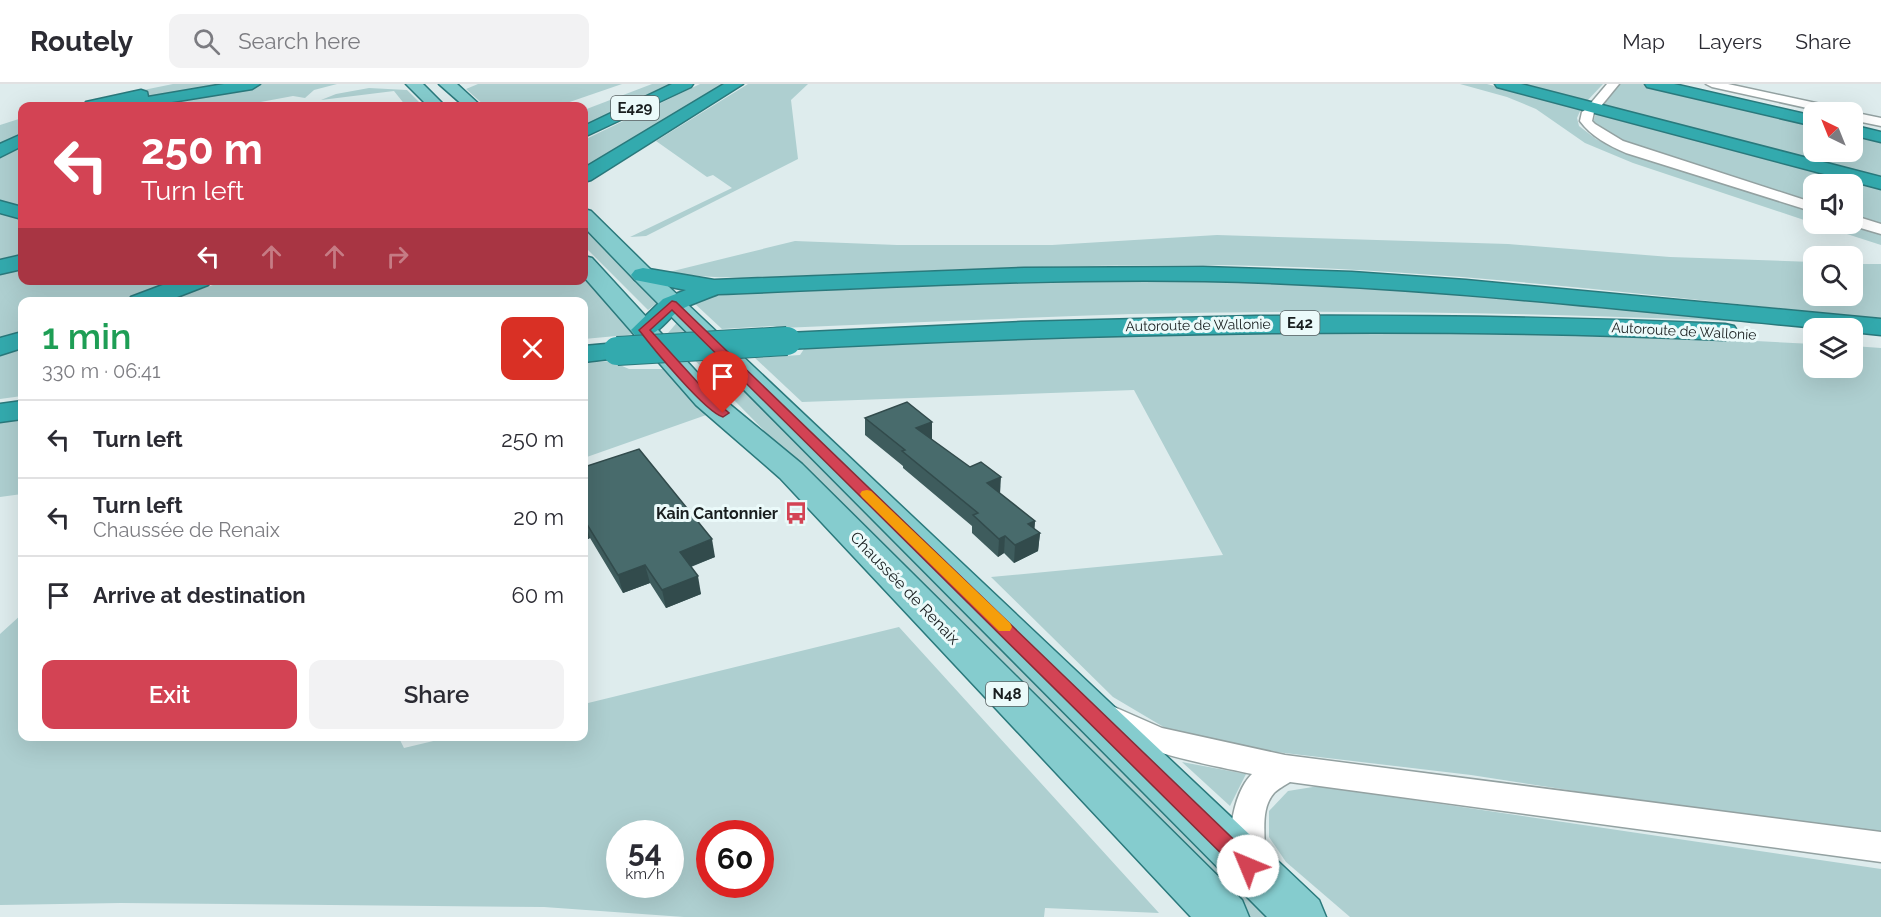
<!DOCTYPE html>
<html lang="en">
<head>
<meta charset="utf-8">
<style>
  body { margin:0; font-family:Raleway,sans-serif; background:#f2f2f3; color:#2b2b33; height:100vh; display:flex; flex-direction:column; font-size:22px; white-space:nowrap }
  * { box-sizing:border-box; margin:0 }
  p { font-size:20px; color:#7c7c81 }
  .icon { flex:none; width:33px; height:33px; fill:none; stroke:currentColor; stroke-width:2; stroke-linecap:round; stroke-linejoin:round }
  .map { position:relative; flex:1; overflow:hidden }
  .panel { position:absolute; left:18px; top:213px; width:570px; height:444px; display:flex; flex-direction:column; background:#fff; border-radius:12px; box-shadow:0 6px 24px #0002 }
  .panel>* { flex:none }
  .top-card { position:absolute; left:18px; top:18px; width:570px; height:183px; border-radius:12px; box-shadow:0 6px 24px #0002; background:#d34354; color:#fff; overflow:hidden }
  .needle { width:39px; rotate:317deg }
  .fabs { position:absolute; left:1803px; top:18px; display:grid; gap:12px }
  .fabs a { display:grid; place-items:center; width:60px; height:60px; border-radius:12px; background:#fff; box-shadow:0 6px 24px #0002; font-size:30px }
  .speed { position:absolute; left:606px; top:736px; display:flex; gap:12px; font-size:30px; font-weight:700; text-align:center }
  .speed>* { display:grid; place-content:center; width:78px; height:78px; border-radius:50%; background:#fff; box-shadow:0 6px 24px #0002; line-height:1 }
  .speed small { font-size:15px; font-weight:400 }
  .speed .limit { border:9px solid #d22; background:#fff; color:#111 }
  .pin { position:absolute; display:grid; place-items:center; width:51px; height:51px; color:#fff; margin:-62px -26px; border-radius:50% 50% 50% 0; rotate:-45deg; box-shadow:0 0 6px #0007 }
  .pin .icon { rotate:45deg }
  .me { position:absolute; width:66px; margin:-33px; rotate:315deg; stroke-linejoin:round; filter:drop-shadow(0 0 4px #0008) }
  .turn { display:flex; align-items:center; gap:21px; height:126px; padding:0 24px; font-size:27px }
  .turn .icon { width:78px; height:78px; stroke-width:2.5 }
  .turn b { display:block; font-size:42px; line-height:51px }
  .lanes { display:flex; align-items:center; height:57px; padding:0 24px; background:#0003; justify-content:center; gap:30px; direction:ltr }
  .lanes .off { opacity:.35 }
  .round { display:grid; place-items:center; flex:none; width:63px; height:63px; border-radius:12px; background:#f2f2f3 }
  .summary { display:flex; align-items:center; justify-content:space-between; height:102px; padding:0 24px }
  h1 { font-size:36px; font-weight:600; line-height:45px; color:#1e9e55 }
  .cta { display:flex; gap:12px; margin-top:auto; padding:12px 24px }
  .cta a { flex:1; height:69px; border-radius:12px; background:#d34354; color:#fff; font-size:24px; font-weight:600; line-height:69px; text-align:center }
  .cta a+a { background:#f2f2f3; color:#2b2b33 }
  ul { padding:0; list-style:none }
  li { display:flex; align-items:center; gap:18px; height:78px; padding:0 24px; border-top:2px solid #e1e1e2 }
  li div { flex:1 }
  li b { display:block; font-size:22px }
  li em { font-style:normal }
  header { display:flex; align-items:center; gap:36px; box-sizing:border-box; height:84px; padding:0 30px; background:#fff; border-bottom:2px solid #e1e1e2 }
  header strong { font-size:28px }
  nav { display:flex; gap:33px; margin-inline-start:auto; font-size:21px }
  .search { width:420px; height:54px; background:#f2f2f3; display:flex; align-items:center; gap:15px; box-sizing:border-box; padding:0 21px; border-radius:12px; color:#7c7c81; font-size:22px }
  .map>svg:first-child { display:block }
</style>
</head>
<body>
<header>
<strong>Routely</strong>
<div class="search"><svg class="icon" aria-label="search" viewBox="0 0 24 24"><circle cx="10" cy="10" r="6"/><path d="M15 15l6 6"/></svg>Search here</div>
<nav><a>Map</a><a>Layers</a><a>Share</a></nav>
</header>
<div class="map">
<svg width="1881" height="833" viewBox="0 0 1881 833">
  <rect width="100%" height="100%" fill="#deeced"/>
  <g fill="#aecfd0" fill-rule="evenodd">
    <polygon points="173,0 337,0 314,6 305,14 293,12 239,22 65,22"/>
    <polygon points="478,0 622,0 558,22 485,22 466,5"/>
    <polygon points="652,0 678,0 584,44 584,26"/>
    <polygon points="700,0 731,0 584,84 584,56"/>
    <polygon points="748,0 808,0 791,16 798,75 646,152 630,153 732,104 713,91 707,93 656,57"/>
    <polygon points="1460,0 1487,0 1581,25 1577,34 1579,42 1596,55 1618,66 1813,128 1813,139 1633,79 1585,59 1536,25 1507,13"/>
    <polygon points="1519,0 1603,0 1587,17"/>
    <polygon points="1619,0 1642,0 1813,40 1814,68 1852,68 1853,49 1881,56 1881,94 1602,21"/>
    <polygon points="369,4 407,6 423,22 406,22 394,7 321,16 336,10"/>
    <polygon points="1596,29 1881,103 1881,143 1853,134 1852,100 1814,100 1813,122 1616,59 1593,38"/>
    <polygon points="22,34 22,170 0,175 0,41"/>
    <polygon points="584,138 661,216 648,226 584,162"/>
    <polygon points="1816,140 1849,140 1881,149 1881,161"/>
    <path d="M 1217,151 L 1508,160 L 1670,173 L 1813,178 L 1814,212 L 1852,212 L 1853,180 L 1881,180 L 1881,235 C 1651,212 1419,181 1188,181 C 1078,181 968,185 858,189 C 796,191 731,199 669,188 L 795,157 L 897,161 L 1052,161 Z"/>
    <polygon points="22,182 22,196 186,197 125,217 22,218 22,251 0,258 0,187"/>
    <polygon points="584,191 638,250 584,255 584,218 162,218 225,197 584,196"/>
    <path d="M 1130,195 L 1343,199 L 1698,231 L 1751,238 C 1544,229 1338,225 1132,230 C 1015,234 898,239 781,244 L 773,242 L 722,245 L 693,218 L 704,211 L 826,204 Z"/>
    <polygon points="680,235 1286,833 1243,833 668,249"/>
    <polygon points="1245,247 1677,253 1813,260 1814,284 1852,284 1853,262 1881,264 1881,754 1471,691 1260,666 1167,645 1113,613 991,493 1223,471 1134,306 802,318 755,274 800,271 804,265 987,253"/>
    <polygon points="22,265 22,312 0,315 0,272"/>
    <polygon points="611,277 629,285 669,285 709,330 584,374 584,279"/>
    <polygon points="22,333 22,410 0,413 0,336"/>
    <path d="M 22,530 L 22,652 L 398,652 L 404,664 L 450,653 L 584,652 L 584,620 L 899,543 L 1159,829 L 1045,824 L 1044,833 L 684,833 L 544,823 L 121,819 L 0,821 L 0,550 ZM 620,750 L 670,750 L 670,801 L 620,801 ZM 710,750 L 760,750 L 760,801 L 710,801 Z"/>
    <polygon points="1182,678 1246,690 1230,722"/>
    <polygon points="1319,702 1881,785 1881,833 1350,833 1286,778 1269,753 1269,727 1288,707"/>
  </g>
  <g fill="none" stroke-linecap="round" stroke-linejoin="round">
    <g stroke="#93a1a1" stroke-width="3">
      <g id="street">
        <polygon points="1607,0 1619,0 1601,22 1593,22 1591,19"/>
        <polygon points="1706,0 1728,0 1839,24 1845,28 1825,28 1712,3"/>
        <path d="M 1588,24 L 1594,28 L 1592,37 L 1595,40 L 1623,57 L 1814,119 L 1814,128 L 1626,69 C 1608,61 1592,53 1580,37 L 1582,28 Z"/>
        <polygon points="1851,28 1852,28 1881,34 1881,42 1852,36"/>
        <polygon points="1852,131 1881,140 1881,150 1847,140 1852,140"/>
        <path d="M 1112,622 L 1162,644 L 1285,671 L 1881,748 L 1881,778 L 1290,698 C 1285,701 1278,705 1274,709 C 1255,731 1272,768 1260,793 L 1248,798 L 1236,793 C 1224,768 1231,710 1252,690 C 1217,682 1113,665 1097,634 L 1101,626 Z"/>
      </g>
    </g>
    <g stroke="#2a797c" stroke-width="3">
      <g id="primary">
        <polygon points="406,0 423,0 445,22 428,22"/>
        <polygon points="439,0 457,0 481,22 464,22"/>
        <polygon points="584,125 591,127 651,186 1319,816 1326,833 1267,833 635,196 584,143"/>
        <polygon points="584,172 592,174 716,309 802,380 1242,816 1249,833 1191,833 780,394 696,321 584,193"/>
      </g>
    </g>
    <g stroke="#2a797c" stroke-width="3">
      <g id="highway">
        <polygon points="224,0 260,0 252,5 147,22 84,22 86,18 141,6 147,8 148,13"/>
        <polygon points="672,0 693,0 691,3 584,53 584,42"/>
        <polygon points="724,0 743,0 591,96 584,98 584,84"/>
        <polygon points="1495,0 1521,0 1881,93 1881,105 1497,3"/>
        <polygon points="1645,0 1674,0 1814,32 1814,42 1647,3"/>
        <polygon points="1852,41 1881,48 1881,58 1852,51"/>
        <polygon points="22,50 22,62 0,73 0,60"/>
        <polygon points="0,117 22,123 22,135 0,129"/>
        <polygon points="22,171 22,185 0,190 0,176"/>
        <path d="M 1203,183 L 1352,188 L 1466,196 L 1881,235 L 1881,251 L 1852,248 L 1852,244 L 1817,244 C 1613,225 1410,201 1205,197 C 1042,194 880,204 718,210 C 706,215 693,219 682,225 C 664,235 658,257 635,251 L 631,246 L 663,215 L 686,206 L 635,196 L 631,191 L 635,186 L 643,184 L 714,196 L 1024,184 Z"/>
        <polygon points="176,196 212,196 208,201 164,218 128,218 131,213"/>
        <path d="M 1256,232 C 1412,231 1568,233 1725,240 L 1734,242 L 1738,248 L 1734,254 L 1725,256 C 1412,242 1100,249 787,265 L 778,263 L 774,257 L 778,251 L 787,249 L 1021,238 Z"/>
        <polygon points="22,248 22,264 0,271 0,254"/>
        <polygon points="617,259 626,261 630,267 626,273 584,278 584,262"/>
        <polygon points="22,317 22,335 0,338 0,320"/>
      </g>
    </g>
    <use href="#street" fill="#fff" fill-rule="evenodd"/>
    <use href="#primary" fill="#85ccce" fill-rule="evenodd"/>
    <use href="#highway" fill="#33aaae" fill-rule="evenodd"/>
    <g stroke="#2a797c" stroke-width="30" stroke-linecap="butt">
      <polyline id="highway-bridge" points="617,267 787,257"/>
    </g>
    <use href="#highway-bridge" stroke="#33aaae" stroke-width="28"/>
  </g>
  <g fill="#3e5c5d">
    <polygon points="865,334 932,338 932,355 931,355 1035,437 1034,445 1040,449 1038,467 1014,479 1004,469 998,473 972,449 972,442 903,384 903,382 865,351"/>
    <polygon points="584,383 715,473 691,483 701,510 666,524 650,499 623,509 590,454 584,457"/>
  </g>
  <g fill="#324b4c">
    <polygon points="932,338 932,355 916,361 916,344"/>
    <polygon points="1001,393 1000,410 987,399"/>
    <polygon points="584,437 585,437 590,454 584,457"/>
    <polygon points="1035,437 1034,452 1040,449 1038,467 1014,479 1015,461 1028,440"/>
    <polygon points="1005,452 1004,469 998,473 999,455"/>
    <polygon points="712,455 715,473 684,485 680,468"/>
    <polygon points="645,481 650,499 623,509 618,491"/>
    <polygon points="698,492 701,510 666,524 662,506"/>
  </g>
  <g fill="#486b6c" stroke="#324b4c" stroke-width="1.5">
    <polygon points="907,318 932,338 916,344 970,383 981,378 1001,393 987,399 1035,437 1028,440 1040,449 1015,461 1005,452 999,455 973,431 978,429 902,367 905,366 865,334"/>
    <polygon points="639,365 712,455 680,468 698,492 662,506 645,481 618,491 585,437 584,437 584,383"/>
  </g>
  <path fill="#d34354" stroke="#892c37" stroke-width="1.5" d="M 672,217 L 676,218 L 1255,776 L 1258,782 L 1255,789 L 1248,791 L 1241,789 L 672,226 L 650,246 L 710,312 L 729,329 L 723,333 C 705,328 652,263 639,246 Z"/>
  <polygon fill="#f59e0b" points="867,406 871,407 1010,539 1012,543 1010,547 999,547 862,413 860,410 862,407"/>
  <defs>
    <g id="bus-bare" transform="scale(1.8)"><path d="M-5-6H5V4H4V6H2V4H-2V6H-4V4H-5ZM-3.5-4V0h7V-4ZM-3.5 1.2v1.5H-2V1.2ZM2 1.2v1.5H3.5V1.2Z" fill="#d34354" stroke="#ebfafa" stroke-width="2.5" paint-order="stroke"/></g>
  </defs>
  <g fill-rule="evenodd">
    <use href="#bus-bare" x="796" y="429"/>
  </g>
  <g text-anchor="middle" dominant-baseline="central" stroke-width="6" stroke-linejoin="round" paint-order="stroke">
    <g font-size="14" fill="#191e1f" stroke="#ebfafa">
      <text transform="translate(1198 241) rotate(-1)">Autoroute de Wallonie</text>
      <text transform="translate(1684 247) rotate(3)">Autoroute de Wallonie</text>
    </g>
    <g fill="#ebfafa" stroke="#586061" stroke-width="1.5">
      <rect x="611" y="12" width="48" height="24" rx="4.5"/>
      <rect x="1280.5" y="227" width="39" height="24" rx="4.5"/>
      <rect x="986" y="598" width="42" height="24" rx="4.5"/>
    </g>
    <g font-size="15" font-weight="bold" fill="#191e1f">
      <text x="635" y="24">E429</text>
      <text x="1300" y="239">E42</text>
      <text x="1007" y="610">N48</text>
    </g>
    <g font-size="16" font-weight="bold" fill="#191e1f" stroke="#ebfafa" text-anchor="end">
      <text x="778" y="429">Kain Cantonnier</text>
    </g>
    <g font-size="16" fill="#191e1f" stroke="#ebfafa">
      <text transform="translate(905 504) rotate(46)">Chaussée de Renaix</text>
    </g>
  </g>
</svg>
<div class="fabs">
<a><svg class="needle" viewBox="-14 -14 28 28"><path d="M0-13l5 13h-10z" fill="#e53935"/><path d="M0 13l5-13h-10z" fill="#7c7c81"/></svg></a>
<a><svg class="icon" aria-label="sound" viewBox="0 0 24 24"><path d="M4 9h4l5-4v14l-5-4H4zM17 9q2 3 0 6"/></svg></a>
<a><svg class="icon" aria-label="search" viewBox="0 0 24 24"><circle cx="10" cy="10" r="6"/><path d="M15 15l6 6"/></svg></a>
<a><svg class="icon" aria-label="layers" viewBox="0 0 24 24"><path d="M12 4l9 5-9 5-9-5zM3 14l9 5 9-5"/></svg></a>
</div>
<div class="speed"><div>54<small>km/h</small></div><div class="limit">60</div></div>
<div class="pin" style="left:723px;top:329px;background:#d93025"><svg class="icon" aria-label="arrive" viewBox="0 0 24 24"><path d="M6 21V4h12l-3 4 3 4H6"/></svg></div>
<svg class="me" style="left:1248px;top:782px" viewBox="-20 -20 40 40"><circle r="19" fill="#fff"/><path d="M0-13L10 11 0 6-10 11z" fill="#d34354"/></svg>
<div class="top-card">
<div class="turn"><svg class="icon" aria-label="left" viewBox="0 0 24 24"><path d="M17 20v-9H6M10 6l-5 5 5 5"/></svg><div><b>250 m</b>Turn left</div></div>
<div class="lanes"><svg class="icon" aria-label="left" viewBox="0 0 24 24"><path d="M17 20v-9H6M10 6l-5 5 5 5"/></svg><svg class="icon off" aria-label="ahead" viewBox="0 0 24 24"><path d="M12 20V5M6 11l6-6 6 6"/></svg><svg class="icon off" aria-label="ahead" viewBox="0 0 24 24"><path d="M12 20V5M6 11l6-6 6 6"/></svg><svg class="icon off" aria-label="right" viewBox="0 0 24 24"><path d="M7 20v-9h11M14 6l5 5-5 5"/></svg></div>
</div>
<section class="panel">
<div class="summary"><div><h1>1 min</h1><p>330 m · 06:41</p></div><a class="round" style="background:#d93025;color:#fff"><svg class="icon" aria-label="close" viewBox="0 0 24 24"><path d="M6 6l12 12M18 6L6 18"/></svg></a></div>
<ul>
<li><svg class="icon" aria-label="left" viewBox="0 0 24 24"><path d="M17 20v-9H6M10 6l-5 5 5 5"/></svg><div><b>Turn left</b></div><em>250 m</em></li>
<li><svg class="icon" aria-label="left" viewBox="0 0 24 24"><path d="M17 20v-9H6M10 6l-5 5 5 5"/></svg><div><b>Turn left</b><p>Chaussée de Renaix</p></div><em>20 m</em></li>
<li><svg class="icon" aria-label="arrive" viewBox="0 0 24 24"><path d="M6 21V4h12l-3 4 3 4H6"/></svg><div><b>Arrive at destination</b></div><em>60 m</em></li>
</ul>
<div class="cta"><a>Exit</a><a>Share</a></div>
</section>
</div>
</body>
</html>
